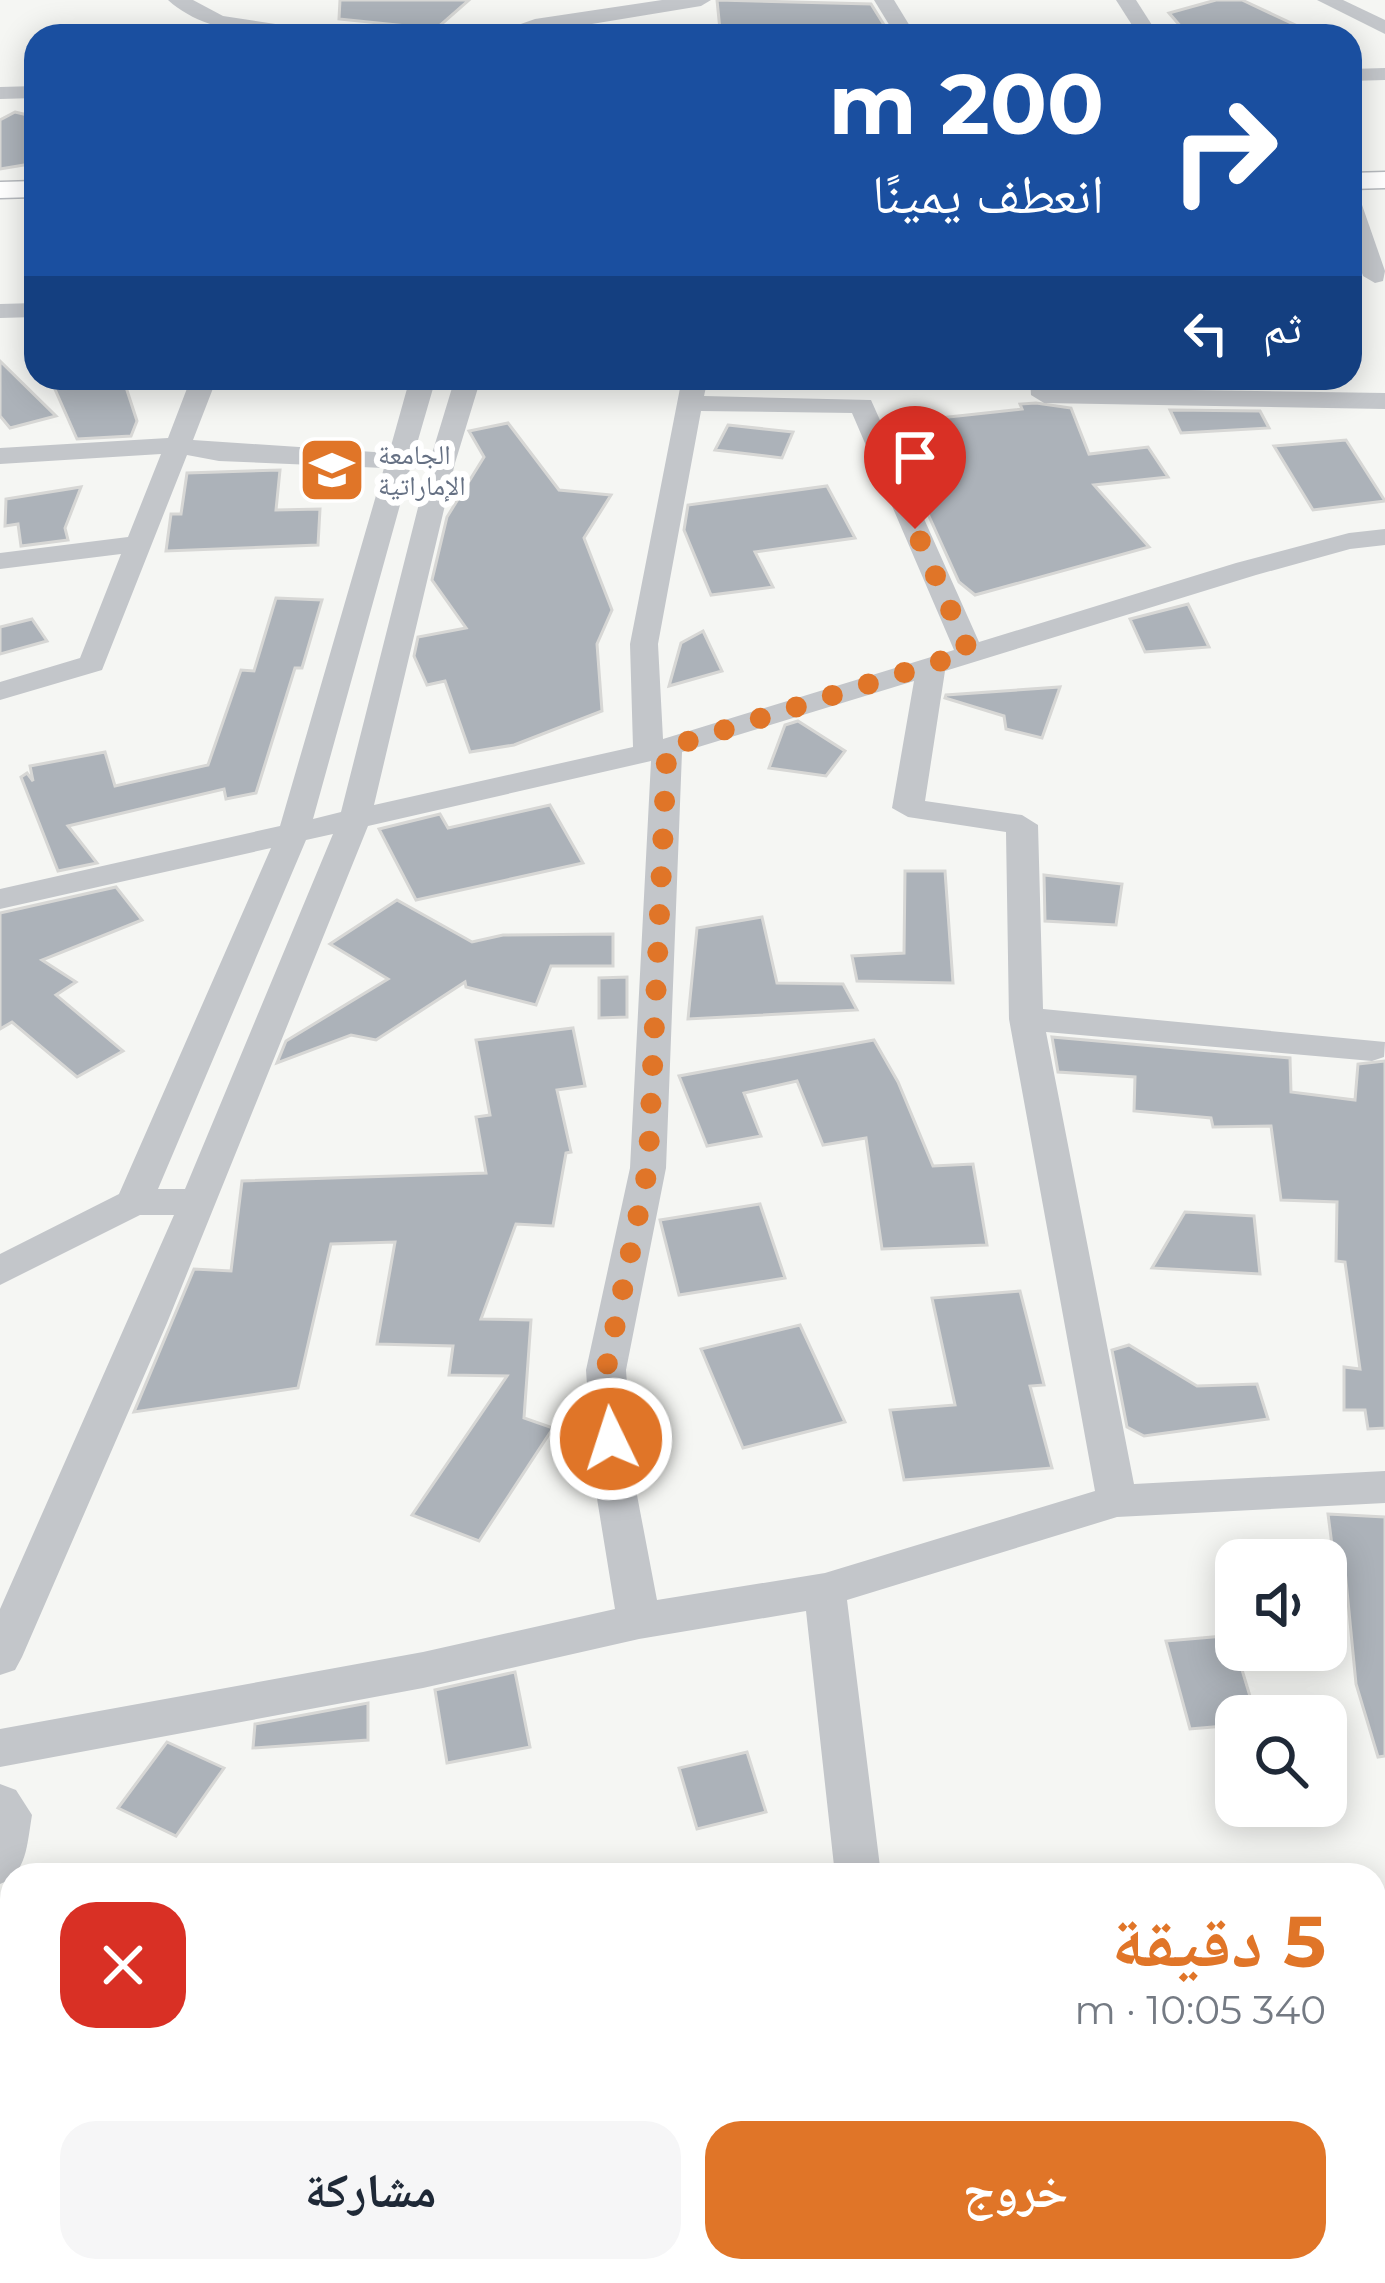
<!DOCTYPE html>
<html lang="ar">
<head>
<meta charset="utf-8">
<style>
  body { margin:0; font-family:Montserrat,"Noto Naskh Arabic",sans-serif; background:#f6f6f7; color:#1f2937; direction:rtl; height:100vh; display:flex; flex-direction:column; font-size:45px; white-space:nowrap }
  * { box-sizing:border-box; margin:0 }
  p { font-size:39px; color:#747a83 }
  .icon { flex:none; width:66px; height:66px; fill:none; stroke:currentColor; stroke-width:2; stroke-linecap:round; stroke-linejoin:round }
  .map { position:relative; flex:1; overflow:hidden; direction:ltr }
  .sheet { position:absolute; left:0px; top:1863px; width:1386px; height:420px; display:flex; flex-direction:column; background:#fff; border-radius:36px 36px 0 0; box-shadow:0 6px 30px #0003; direction:rtl }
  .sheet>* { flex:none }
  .hud { position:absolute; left:24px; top:24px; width:1338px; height:366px; border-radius:36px; box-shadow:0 6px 30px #0003; direction:rtl; background:#1a4fa0; color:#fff; overflow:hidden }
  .controls { position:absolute; left:1215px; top:1539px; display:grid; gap:24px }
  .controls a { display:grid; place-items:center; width:132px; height:132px; border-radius:24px; background:#fff; box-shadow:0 6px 30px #0003; font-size:60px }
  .pin { position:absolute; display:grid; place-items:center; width:102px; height:102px; color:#fff; margin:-123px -51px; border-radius:50% 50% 50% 0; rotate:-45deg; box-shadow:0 0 12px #0007 }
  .pin .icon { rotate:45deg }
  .me { position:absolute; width:132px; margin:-66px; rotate:356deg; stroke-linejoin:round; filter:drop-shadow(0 0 9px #0008) }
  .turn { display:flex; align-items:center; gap:42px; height:252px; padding:0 60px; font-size:54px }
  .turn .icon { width:156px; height:156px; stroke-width:2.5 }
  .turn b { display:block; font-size:84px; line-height:102px }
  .then { display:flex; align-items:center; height:114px; padding:0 60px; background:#0003; gap:24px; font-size:45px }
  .round { display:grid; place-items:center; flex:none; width:126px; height:126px; border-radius:36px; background:#f6f6f7 }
  .summary { display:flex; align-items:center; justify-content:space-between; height:204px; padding:0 60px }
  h1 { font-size:72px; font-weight:700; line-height:90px; color:#e07528 }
  .primary-button { display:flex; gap:24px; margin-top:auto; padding:24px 60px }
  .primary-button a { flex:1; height:138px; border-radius:36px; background:#e07528; color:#fff; font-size:48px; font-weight:700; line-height:138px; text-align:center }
  .primary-button a+a { background:#f6f6f7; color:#1f2937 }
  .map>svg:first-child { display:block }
</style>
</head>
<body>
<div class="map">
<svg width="1385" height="2283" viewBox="0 0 1385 2283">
  <rect width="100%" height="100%" fill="#f5f6f3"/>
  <g fill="#acb2b9" stroke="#d7d7d5" stroke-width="3">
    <polygon points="340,0 469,0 436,29 339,19"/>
    <polygon points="717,0 871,4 891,36 814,36 811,28 720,30"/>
    <polygon points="1216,0 1242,0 1319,36 1189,36 1169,13"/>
    <polygon points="15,112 36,117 36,163 0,169 0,120"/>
    <polygon points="0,361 56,416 10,428 0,416"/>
    <polygon points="50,378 123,378 137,421 131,436 77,439"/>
    <polygon points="1036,403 1071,408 1089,454 1148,447 1168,477 1094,485 1149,547 975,595 959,582 890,431 934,426 930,419 1022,409 1020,404"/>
    <polygon points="1170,410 1260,411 1269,428 1181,433"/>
    <polygon points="508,423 559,490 611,495 584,538 612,610 597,644 602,711 514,745 470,752 445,681 427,685 414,656 418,637 466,628 432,580 447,517 484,457 469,431"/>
    <polygon points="728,425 793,432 782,458 715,450"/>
    <polygon points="1346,440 1385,501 1313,510 1274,446"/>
    <polygon points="280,470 276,510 320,509 318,545 166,551 171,514 181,514 187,473"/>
    <polygon points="827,486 855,538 755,552 773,587 711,595 684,530 688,505"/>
    <polygon points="81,487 65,528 68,540 21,546 18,524 5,526 6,499"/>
    <polygon points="276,598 322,600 302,668 295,668 256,793 226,799 224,789 68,826 97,863 58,871 21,777 27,773 33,781 30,766 105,752 115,786 208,765 241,670 254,671"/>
    <polygon points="1188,604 1209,647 1145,652 1130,619"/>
    <polygon points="32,619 47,641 0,654 0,627"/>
    <polygon points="703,631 722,671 669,686 681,643"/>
    <polygon points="1060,687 1042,738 1006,729 1004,716 945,698 946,695"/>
    <polygon points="798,721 845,751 826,776 769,768 785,725"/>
    <polygon points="550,805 583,863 416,900 379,829 440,814 448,828"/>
    <polygon points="905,871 945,871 953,983 857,981 852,956 904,953"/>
    <polygon points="1044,875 1122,884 1116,925 1045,921"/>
    <polygon points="116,887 142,920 42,960 76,982 56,995 123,1051 77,1077 12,1022 0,1029 0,913"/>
    <polygon points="397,900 472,942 503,935 613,934 613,966 551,966 536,1005 466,987 465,982 376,1040 351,1035 277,1063 286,1041 388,979 330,944"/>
    <polygon points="762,917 777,983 843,984 857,1010 688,1019 697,928"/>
    <polygon points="627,977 627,1017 599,1018 599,978"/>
    <polygon points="573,1028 585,1086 557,1090 571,1152 566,1153 553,1226 516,1224 481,1319 531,1320 524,1418 553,1428 479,1541 412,1515 507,1376 449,1375 453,1346 377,1344 395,1242 331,1244 298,1388 134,1412 194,1269 231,1271 242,1181 486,1173 476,1117 490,1115 476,1040"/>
    <polygon points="1052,1037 1290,1058 1291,1092 1355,1100 1358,1064 1385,1061 1385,1428 1368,1429 1365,1410 1344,1410 1344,1367 1360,1369 1345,1262 1336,1261 1337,1202 1281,1200 1271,1126 1213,1127 1211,1118 1134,1111 1135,1077 1058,1072"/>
    <polygon points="874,1040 898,1082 933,1166 973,1164 987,1245 882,1249 866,1138 823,1145 797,1081 744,1093 761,1136 707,1146 679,1076"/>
    <polygon points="760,1204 785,1278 679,1295 660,1220"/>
    <polygon points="1185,1212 1254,1216 1260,1274 1152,1268"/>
    <polygon points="1020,1291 1044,1385 1030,1386 1052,1468 904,1480 890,1410 955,1405 932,1298"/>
    <polygon points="800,1325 845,1422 743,1448 701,1349"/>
    <polygon points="1129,1345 1197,1386 1257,1384 1268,1419 1144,1436 1127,1427 1112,1350"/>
    <polygon points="1328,1514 1385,1517 1385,1756 1378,1757 1356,1684 1345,1570 1335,1569"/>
    <polygon points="1236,1635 1236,1650 1256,1716 1236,1716 1236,1725 1190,1729 1166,1641"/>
    <polygon points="515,1672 530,1747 447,1763 435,1690"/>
    <polygon points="368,1703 368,1740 253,1748 255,1724"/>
    <polygon points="167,1742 224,1768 176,1836 118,1808"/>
    <polygon points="747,1752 766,1812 697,1829 679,1768"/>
  </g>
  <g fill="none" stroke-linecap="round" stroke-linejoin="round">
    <g stroke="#b6b9be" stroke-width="3">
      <g id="major">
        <polygon points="1385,172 1385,188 1350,189 1350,173"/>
        <polygon points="36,181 36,197 0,198 0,182"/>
      </g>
    </g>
    <g fill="#c3c6ca" fill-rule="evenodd">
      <path d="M 168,0 L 193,0 L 223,16 L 315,30 L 325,36 C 273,36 209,37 168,0 Z"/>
      <polygon points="662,0 711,0 701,6 519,36 487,36 535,19"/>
      <polygon points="874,0 894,0 916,36 896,36"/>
      <polygon points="1116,0 1136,0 1159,36 1139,36"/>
      <polygon points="1317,0 1343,0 1385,20 1385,34"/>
      <polygon points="1385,68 1385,80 1350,81 1350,69"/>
      <polygon points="36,86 36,98 0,99 0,87"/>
      <polygon points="1350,195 1361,202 1385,271 1383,281 1375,283 1363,276 1350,236"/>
      <polygon points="36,303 36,317 0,318 0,304"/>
      <path d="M 191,378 L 217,378 L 193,440 L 389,453 L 410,378 L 436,378 L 414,454 L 431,457 L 455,378 L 481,378 L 455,463 L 374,805 L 633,747 L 630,644 L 682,378 L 708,378 L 704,396 L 871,400 L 979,642 L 1236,563 L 1349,533 L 1385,529 L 1385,545 L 1350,549 L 1256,575 L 945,671 L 925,801 L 1022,815 L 1038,825 L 1043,1009 L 1385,1042 L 1384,1057 L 1372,1061 L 1046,1032 L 1134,1484 L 1385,1471 L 1385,1503 L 1117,1517 L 847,1600 L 881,1875 L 835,1875 L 806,1611 L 639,1639 L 423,1688 L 0,1767 L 0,1729 L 423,1652 L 615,1609 L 593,1474 L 586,1370 L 630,1168 L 651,761 L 368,826 L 167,1323 L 22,1657 L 15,1670 L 0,1675 L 0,1609 L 174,1215 L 140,1215 L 0,1285 L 0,1254 L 119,1194 L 271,848 L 0,909 L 0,889 L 280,826 L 384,468 L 219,461 L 187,455 L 102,670 L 0,700 L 0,682 L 80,658 L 121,554 L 0,569 L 0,553 L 128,537 L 161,454 L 0,464 L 0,448 L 168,438 ZM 701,411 L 852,413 L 954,650 L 663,739 L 658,644 ZM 428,468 L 341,812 L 313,819 L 410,469 ZM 914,681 L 892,808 L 908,817 L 1006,832 L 1009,1019 L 1095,1491 L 825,1573 L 657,1600 L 633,1474 L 626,1370 L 666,1168 L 682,752 ZM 333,834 L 185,1189 L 158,1189 L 306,840 Z"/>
      <polygon points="1030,378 1056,378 1056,388 1385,393 1385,409 1044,403 1031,395"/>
      <path d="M 0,1784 L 16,1790 L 32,1815 C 27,1844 27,1874 0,1884 Z"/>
      <polygon points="878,2271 930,2271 932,2283 880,2283"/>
    </g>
    <use href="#major" fill="#fff" fill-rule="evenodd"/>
  </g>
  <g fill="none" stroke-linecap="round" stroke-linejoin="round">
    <polyline stroke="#e07528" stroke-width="21" stroke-dasharray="0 37.8" points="611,1439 606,1370 648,1168 667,748 969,652 915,529"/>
  </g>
  <defs>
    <g id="university-square" transform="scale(3.45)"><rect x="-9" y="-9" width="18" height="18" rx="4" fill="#e07528" stroke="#fff"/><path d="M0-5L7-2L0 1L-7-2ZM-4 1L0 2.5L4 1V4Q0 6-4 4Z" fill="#fff"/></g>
  </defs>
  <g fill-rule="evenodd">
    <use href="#university-square" x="332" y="470"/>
  </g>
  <g text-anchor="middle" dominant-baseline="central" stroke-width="12" stroke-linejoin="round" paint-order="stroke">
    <g font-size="27" fill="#657083" stroke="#fff" text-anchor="start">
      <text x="378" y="454">الجامعة<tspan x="378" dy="31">الإماراتية</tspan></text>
    </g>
  </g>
</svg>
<div class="controls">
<a><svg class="icon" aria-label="sound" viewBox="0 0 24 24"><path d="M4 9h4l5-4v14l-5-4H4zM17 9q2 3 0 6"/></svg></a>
<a><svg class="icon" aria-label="search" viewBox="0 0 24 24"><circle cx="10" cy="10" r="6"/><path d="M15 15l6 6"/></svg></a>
</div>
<div class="pin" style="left:915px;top:529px;background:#d93025"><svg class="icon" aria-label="arrive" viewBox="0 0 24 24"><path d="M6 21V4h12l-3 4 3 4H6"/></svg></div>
<svg class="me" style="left:611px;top:1439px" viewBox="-20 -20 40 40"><circle r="17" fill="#e07528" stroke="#fff" stroke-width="3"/><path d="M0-11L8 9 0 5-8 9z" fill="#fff"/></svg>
<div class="hud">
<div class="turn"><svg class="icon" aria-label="right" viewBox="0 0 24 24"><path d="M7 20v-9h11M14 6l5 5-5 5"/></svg><div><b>200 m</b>انعطف يمينًا</div></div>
<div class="then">ثم<svg class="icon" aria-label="left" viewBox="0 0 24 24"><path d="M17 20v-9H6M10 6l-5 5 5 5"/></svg></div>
</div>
<section class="sheet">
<div class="summary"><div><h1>5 دقيقة</h1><p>340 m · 10:05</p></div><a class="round" style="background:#d93025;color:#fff"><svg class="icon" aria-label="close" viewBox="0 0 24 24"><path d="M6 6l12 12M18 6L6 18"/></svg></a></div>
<div class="primary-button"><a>خروج</a><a>مشاركة</a></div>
</section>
</div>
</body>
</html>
